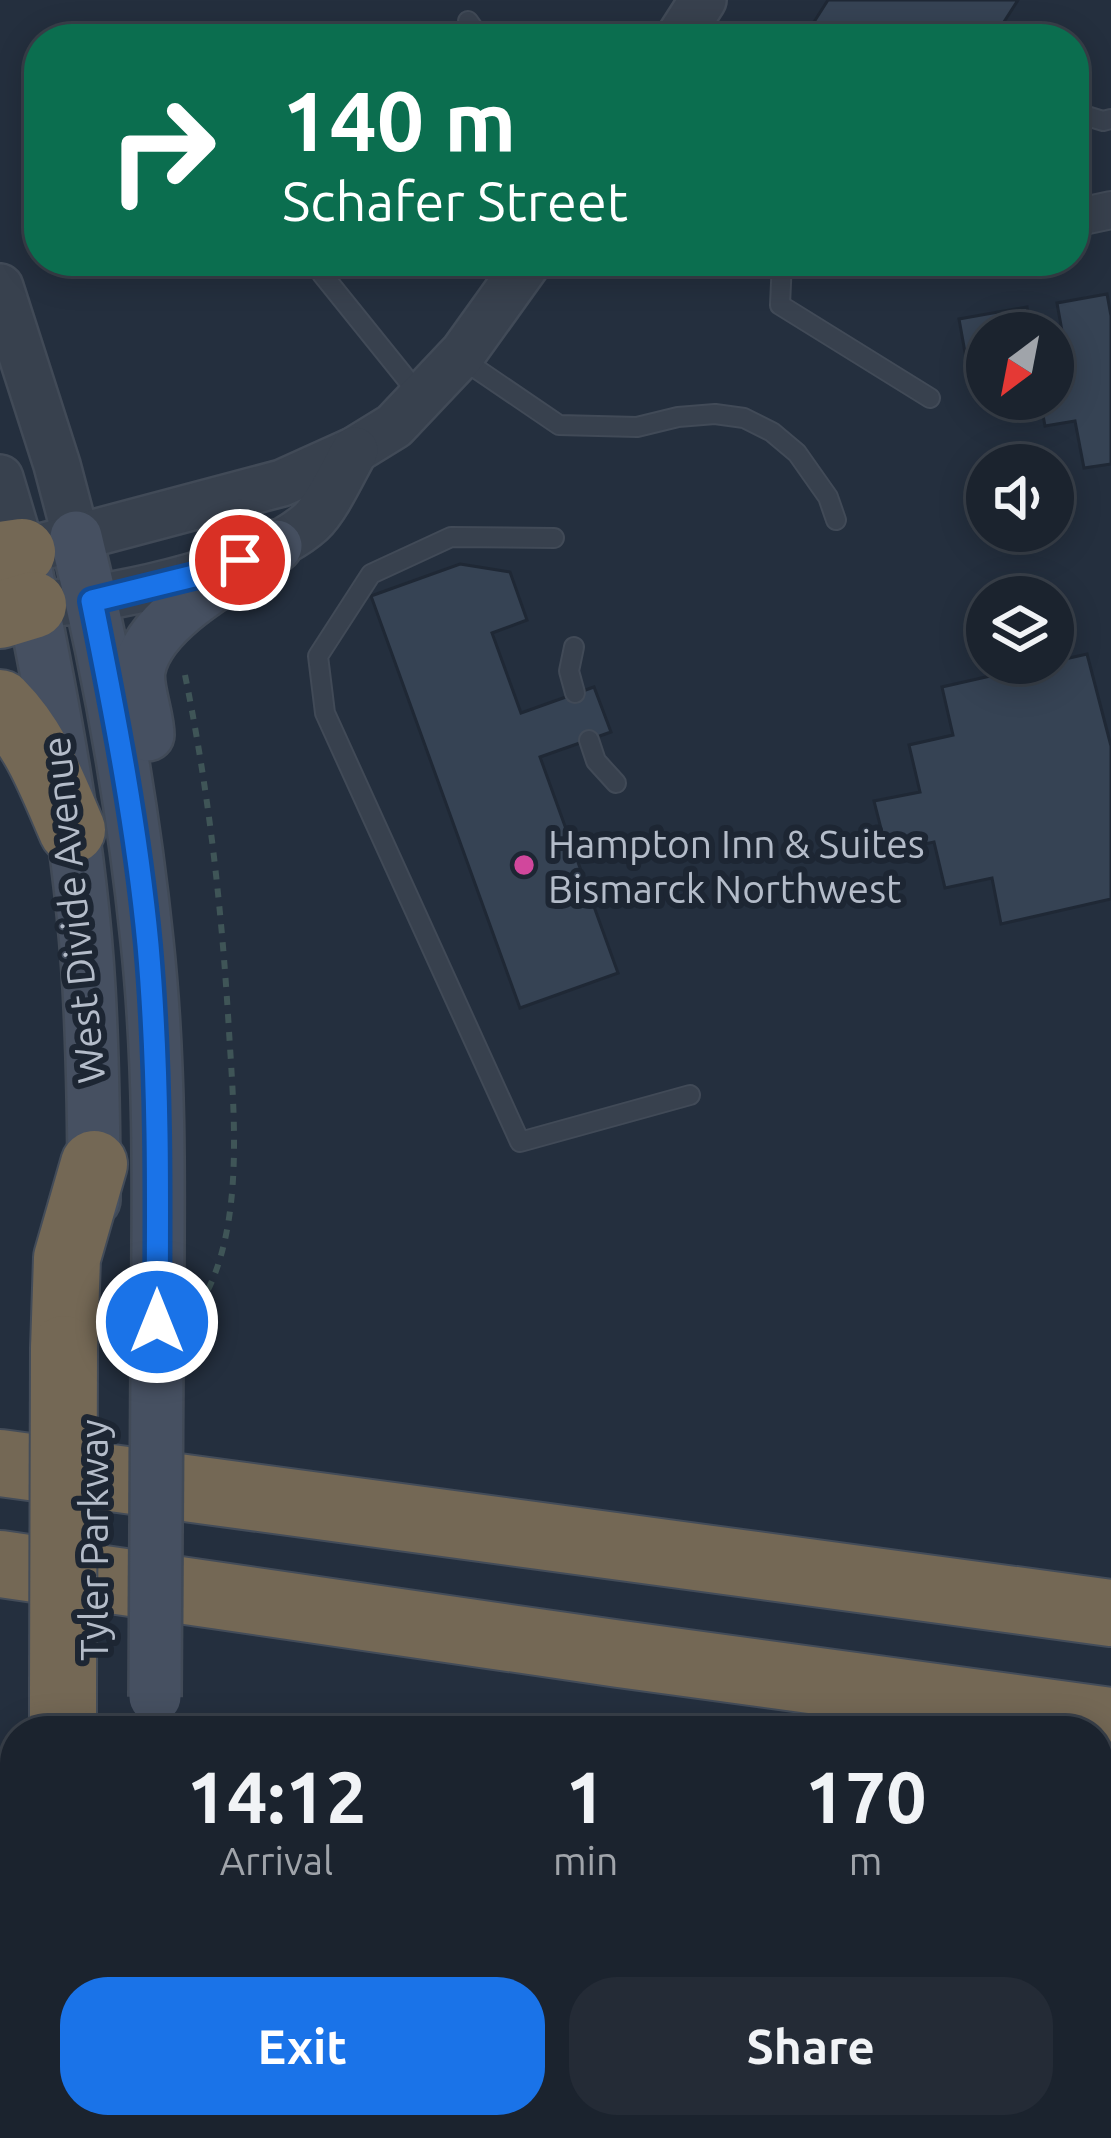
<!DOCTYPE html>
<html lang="en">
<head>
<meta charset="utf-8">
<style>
  body { margin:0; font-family:Ubuntu,sans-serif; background:#242b36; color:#f1f3f6; height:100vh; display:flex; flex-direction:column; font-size:45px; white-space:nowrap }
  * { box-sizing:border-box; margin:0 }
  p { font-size:39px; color:#a0a4aa }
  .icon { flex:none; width:66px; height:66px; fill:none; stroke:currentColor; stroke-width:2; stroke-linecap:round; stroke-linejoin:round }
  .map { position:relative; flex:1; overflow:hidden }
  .side { position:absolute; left:0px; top:1716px; width:1113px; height:423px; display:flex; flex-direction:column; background:#1b232e; border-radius:48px 48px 0 0; box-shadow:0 6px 30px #0003,0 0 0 3px #39404a }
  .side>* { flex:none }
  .guide { position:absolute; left:24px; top:24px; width:1065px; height:252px; border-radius:48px; box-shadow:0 6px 30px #0003,0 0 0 3px #39404a; background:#0b6e4f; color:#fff; overflow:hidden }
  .needle { width:78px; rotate:212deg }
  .buttons { position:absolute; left:966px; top:312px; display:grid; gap:24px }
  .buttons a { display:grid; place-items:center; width:108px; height:108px; border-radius:50%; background:#1b232e; box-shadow:0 6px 30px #0003,0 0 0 3px #39404a; font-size:60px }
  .pin { position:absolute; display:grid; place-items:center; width:102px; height:102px; color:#fff; margin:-51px; border:6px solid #fff; border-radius:50%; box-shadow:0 3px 12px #0007 }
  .me { position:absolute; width:132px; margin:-66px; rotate:0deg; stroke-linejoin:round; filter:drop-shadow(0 0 9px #0008) }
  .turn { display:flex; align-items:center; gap:42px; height:252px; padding:0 60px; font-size:54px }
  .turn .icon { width:156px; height:156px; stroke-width:2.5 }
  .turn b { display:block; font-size:84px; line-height:102px }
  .eta { display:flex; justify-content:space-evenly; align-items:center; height:204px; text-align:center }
  .eta b { font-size:72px; font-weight:600; line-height:84px }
  .button { display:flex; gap:24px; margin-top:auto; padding:24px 60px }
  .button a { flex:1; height:138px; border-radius:48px; background:#1a73e8; color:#fff; font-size:48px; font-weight:600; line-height:138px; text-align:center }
  .button a+a { background:#242b36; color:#f1f3f6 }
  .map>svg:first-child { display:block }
</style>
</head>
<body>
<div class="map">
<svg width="1111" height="2138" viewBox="0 0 1111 2138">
  <rect width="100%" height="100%" fill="#242f3e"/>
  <g fill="#364354" stroke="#1f2835" stroke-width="3">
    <polygon points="828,0 1018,0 993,39 817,39 807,33"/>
    <polygon points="1107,294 1111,316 1111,464 1084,468 1075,421 1045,426 1040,399 1053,399 1053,333 1062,331 1057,303"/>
    <polygon points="1027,307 1032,333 987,333 987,376 970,380 959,319"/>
    <polygon points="460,564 510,572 527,620 492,633 521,713 594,687 611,732 540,757 618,973 520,1008 371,596"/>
    <polygon points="1087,654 1111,746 1111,899 1001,924 992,878 945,888 934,842 887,852 874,801 920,792 909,745 953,735 942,687"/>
  </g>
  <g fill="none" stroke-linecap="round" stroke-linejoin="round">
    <g stroke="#414a57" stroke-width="22">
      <g id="service">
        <polyline points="468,21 481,39"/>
        <polyline points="1074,112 1103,121 1111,119"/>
        <polyline points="782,261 780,305 930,398"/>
        <polyline points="322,274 421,397"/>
        <polyline points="459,357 559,425 637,427 678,417 715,414 744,418 772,432 797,453 828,497 836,520"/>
        <polyline points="554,538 451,537 371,574 318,656 325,713 520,1142 690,1095"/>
        <polyline points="574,647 569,671 575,693"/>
        <polyline points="589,740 596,761 616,783"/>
      </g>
    </g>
    <g stroke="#414a57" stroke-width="40">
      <polyline id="minor" points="1074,218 1111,210"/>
    </g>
    <g stroke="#414a57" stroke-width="50">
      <g id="tertiary">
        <polyline points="678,39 703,0"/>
        <polyline points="0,287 57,465 76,537"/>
        <polyline points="0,478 22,552 282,483 355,450 394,426 463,353 529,261"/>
        <path d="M 54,603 C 120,598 261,567 311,522 C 327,507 343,471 355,450"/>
      </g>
    </g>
    <g stroke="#414a57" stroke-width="56">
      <g id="secondary">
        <path d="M 76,537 C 109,670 133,805 147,941 C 162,1080 158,1221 157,1361"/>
        <path d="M 26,570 C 54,707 81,848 89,988 C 93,1059 94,1129 94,1200"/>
        <path d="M 148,735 C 148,716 136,688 139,670 C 149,617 233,574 276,546"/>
        <polyline points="157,2124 157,2138"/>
        <polyline points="92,2138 92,2124"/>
      </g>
    </g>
    <g stroke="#434c59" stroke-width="70">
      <g id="motorway">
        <polyline points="0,555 22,552"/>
        <polyline points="0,615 33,605"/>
        <path d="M 0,703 C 36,739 52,784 72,830"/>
        <polyline points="64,1349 67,1258 94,1164"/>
        <polyline points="0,1463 1111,1613"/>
        <polyline points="0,1564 620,1654 1111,1721"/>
        <polyline points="63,1688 63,1731"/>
        <polyline points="1098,1891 1111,1887"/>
        <polyline points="56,2138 60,2124"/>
        <polyline points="501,2138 529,2124"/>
      </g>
    </g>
    <g stroke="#3f5557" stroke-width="6" stroke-dasharray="9 9" stroke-linecap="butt">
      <path d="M 185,675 C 209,792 222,911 229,1031 C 234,1114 245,1227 202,1301"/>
      <polyline points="208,2138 208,2124"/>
    </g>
    <use href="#service" stroke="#38414e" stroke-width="18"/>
    <use href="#minor" stroke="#38414e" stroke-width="36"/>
    <use href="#tertiary" stroke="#38414e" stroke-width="45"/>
    <use href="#secondary" stroke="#465061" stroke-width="51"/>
    <use href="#motorway" stroke="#746855" stroke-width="66"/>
    <g stroke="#414a57" stroke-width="56" stroke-linecap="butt">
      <polyline id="secondary-bridge" points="155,1697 157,1361"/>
    </g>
    <g stroke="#434c59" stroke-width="70" stroke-linecap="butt">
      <polyline id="motorway-bridge" points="63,1688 64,1349"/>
    </g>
    <use href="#secondary-bridge" stroke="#465061" stroke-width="51"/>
    <use href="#motorway-bridge" stroke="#746855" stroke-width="66"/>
  </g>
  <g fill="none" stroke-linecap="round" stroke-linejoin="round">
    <g stroke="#114b97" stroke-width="30">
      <path id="route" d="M 157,1322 C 158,1196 159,1070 148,945 C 137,829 115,715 92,601 L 206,573 L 240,560"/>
    </g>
    <use href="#route" stroke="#1a73e8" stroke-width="21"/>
  </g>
  <circle fill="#d1479c" stroke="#1d2633" stroke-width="4.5" cx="524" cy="865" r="12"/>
  <g text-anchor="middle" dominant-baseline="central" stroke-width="12" stroke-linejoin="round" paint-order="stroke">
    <g font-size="39" fill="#b4bcc9" stroke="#1d2633" text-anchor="start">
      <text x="548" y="843">Hampton Inn &amp; Suites<tspan x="548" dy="45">Bismarck Northwest</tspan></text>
    </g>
    <g font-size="39" fill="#b4bcc9" stroke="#1d2633">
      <text transform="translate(73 910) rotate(-96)">West Divide Avenue</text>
      <text transform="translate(93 1540) rotate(-90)">Tyler Parkway</text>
    </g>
  </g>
</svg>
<div class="buttons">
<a><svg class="needle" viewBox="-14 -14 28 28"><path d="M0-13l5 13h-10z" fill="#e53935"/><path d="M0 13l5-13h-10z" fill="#a0a4aa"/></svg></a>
<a><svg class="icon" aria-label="sound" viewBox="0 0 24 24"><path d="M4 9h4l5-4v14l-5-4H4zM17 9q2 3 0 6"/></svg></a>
<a><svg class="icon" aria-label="layers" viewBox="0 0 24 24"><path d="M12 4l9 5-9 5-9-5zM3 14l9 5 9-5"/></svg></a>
</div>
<div class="pin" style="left:240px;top:560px;background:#d93025"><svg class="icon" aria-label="arrive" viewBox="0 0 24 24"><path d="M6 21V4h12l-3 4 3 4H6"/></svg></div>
<svg class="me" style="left:157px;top:1322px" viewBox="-20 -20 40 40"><circle r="17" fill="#1a73e8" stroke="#fff" stroke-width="3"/><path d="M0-11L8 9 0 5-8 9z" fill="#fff"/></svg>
<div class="guide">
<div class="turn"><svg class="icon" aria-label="right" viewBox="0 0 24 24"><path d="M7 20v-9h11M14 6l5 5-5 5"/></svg><div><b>140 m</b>Schafer Street</div></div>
</div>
<section class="side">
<div class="eta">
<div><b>14:12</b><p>Arrival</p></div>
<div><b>1</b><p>min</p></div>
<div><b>170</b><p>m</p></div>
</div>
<div class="button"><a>Exit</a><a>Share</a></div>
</section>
</div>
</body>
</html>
